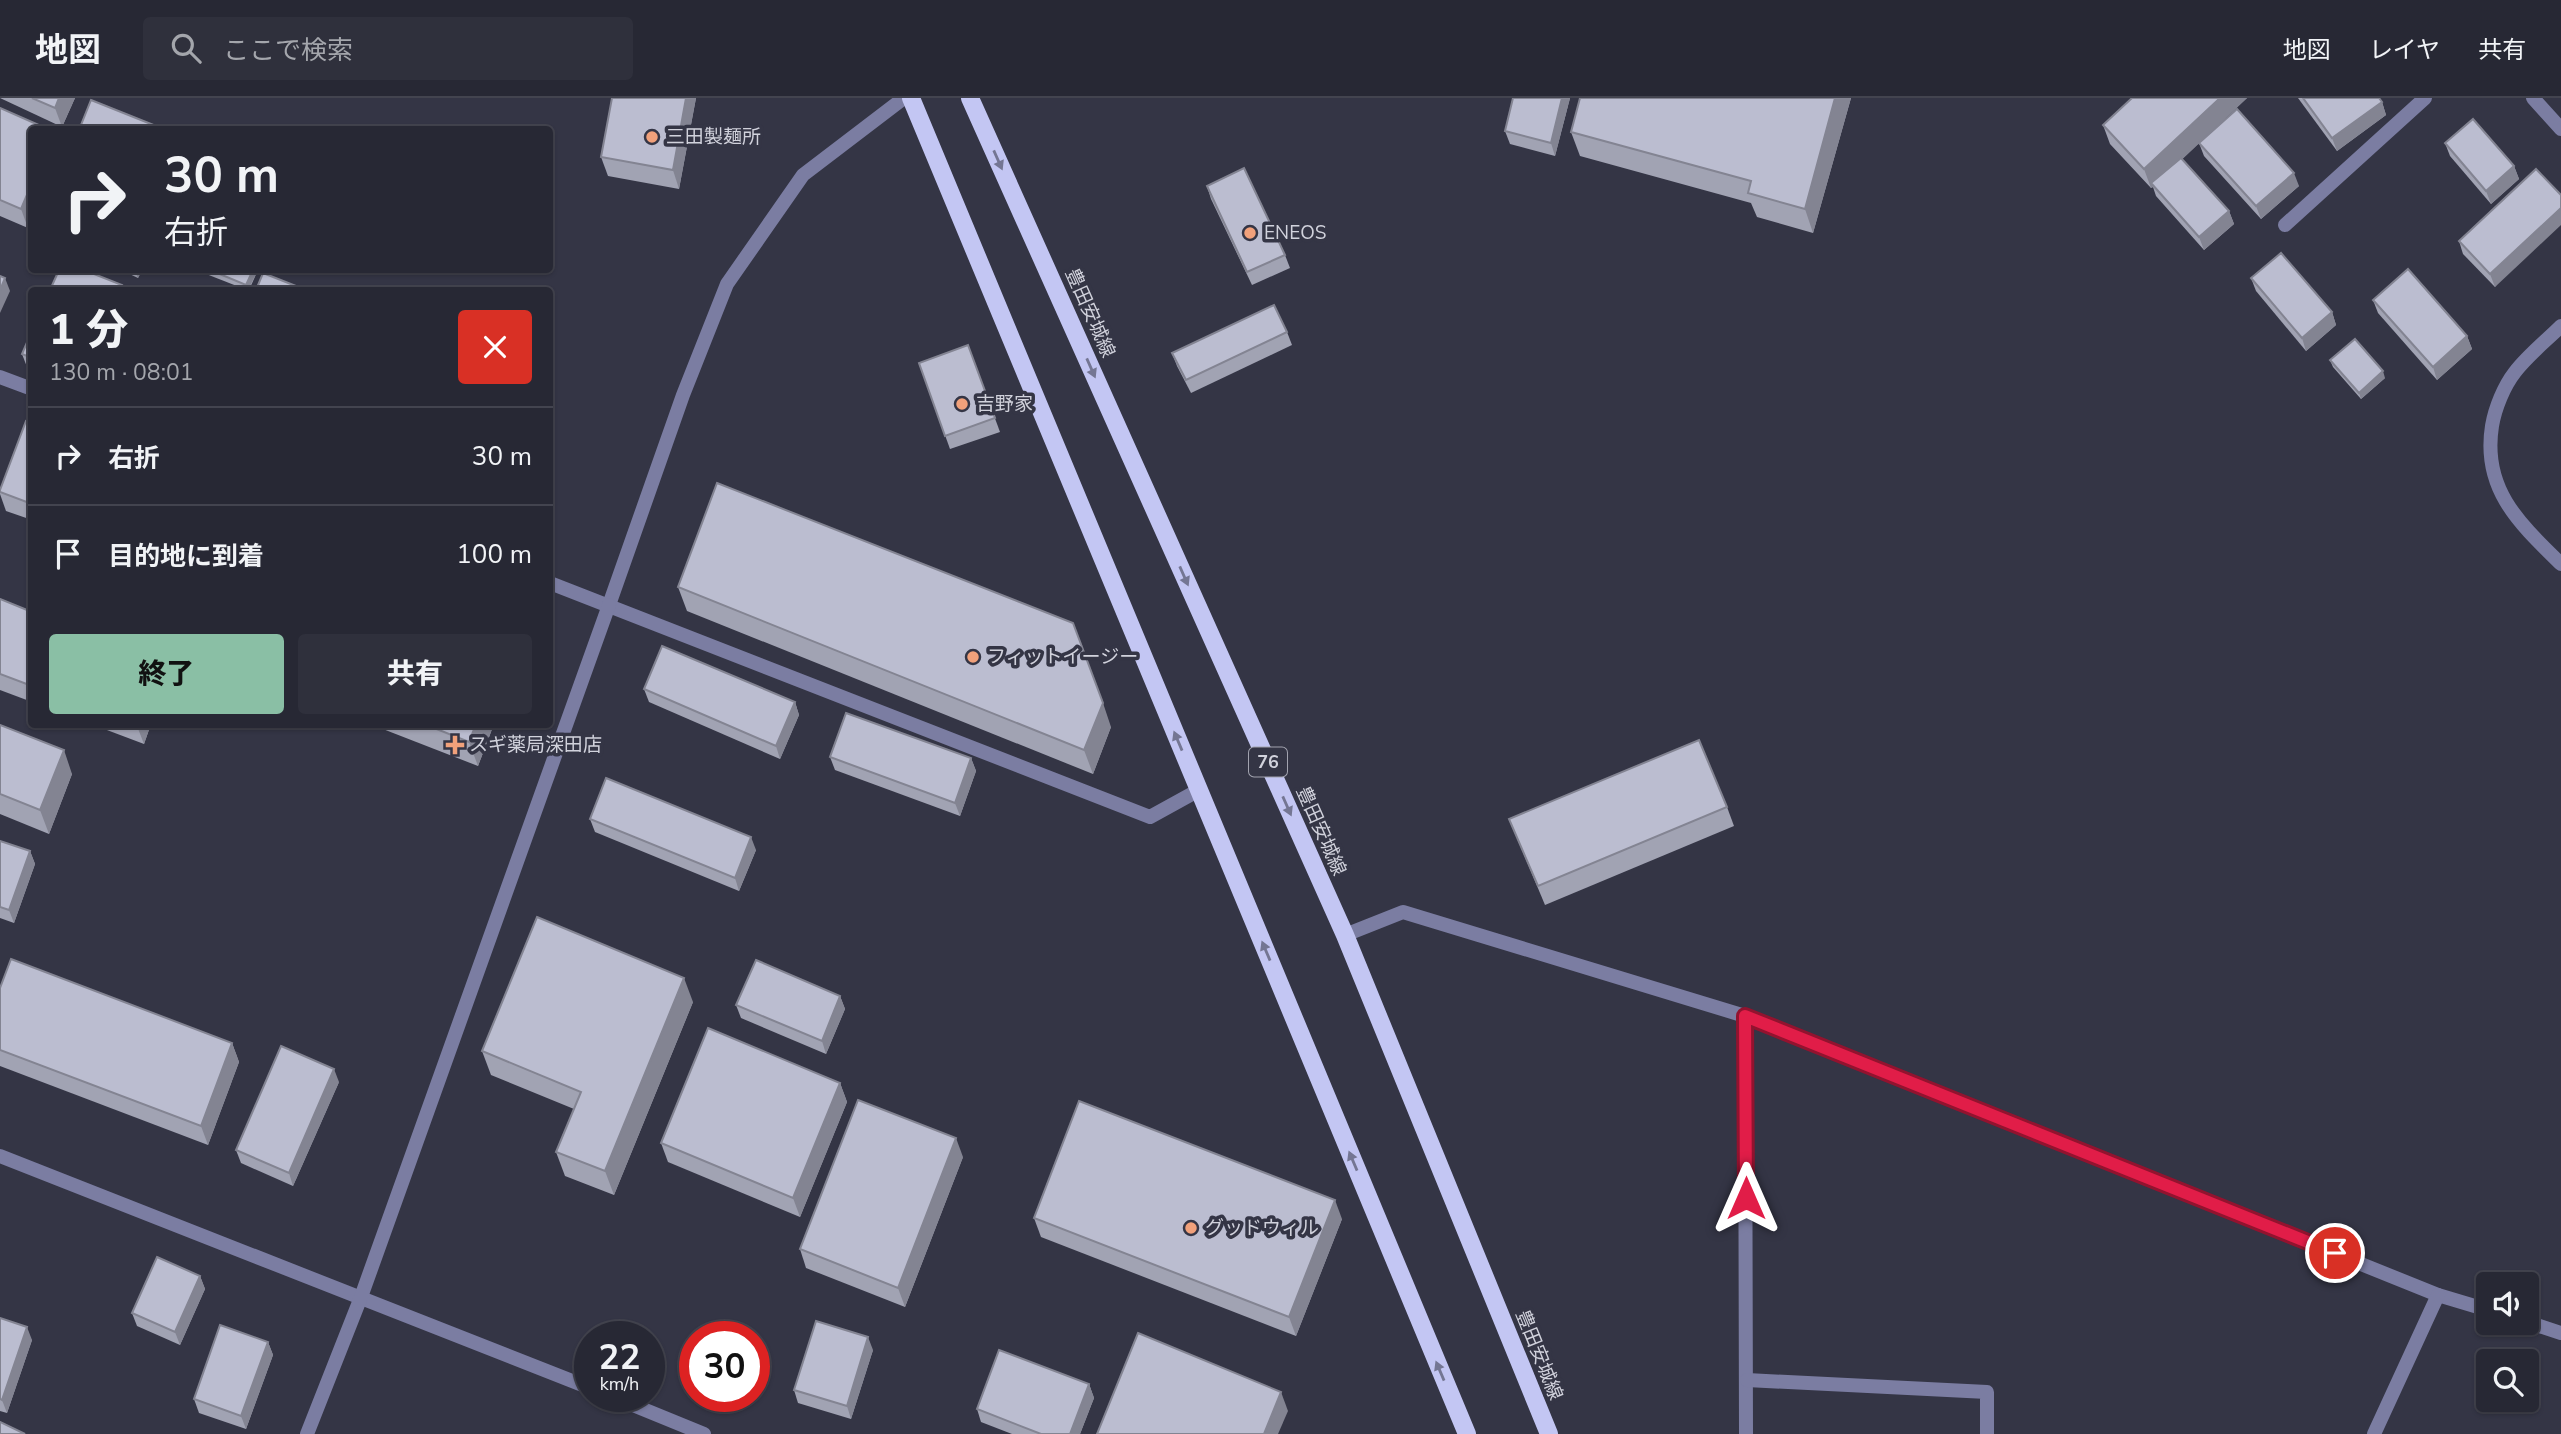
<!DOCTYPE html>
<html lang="ja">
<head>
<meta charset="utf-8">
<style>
  body { margin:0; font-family:"Nunito Sans","Noto Sans JP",sans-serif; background:#2f303c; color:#f1f3f6; height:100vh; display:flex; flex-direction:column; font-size:26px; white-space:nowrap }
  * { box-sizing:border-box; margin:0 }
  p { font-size:23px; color:#a4a6ac }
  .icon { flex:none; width:38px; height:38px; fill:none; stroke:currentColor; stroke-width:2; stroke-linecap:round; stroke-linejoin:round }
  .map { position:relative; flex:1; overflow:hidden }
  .side { position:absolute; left:28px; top:189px; width:525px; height:441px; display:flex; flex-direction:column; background:#272834; border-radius:7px; box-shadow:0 2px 5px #0004,0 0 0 2px #43444f }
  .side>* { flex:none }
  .banner { position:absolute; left:28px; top:28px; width:525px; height:147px; border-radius:7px; box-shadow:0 2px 5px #0004,0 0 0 2px #43444f; background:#272834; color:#f1f3f6; overflow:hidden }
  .tools { position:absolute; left:2476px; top:1174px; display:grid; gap:14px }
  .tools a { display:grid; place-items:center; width:63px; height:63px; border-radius:7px; background:#272834; box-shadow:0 2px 5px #0004,0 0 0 2px #43444f; font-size:35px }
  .speed { position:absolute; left:574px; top:1223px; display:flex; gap:14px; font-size:35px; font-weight:700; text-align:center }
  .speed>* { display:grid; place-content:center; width:91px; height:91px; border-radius:50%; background:#272834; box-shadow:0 2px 5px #0004,0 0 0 2px #43444f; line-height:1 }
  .speed small { font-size:18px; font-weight:400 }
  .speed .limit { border:10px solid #d22; background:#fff; color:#111 }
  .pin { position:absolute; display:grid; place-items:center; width:60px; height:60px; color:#fff; margin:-30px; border:4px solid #fff; border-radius:50%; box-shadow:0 2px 7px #0007 }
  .me { position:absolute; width:77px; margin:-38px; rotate:0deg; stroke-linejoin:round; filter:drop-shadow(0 0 5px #0008) }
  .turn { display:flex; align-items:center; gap:24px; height:147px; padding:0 21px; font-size:32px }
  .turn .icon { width:91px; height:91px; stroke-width:2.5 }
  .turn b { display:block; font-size:49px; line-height:60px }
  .round { display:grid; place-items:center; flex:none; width:74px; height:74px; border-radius:7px; background:#2f303c }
  .summary { display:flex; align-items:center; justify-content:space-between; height:119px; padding:0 21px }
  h1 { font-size:42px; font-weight:800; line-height:52px }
  .primary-button { display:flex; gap:14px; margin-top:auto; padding:14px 21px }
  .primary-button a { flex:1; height:80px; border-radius:7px; background:#8abfa5; color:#111; font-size:28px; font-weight:800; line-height:80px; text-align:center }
  .primary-button a+a { background:#2f303c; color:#f1f3f6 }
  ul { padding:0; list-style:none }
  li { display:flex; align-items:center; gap:21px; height:98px; padding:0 21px; border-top:2px solid #43444f }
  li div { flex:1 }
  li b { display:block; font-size:26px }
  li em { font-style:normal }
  header { display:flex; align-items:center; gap:42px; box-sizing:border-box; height:98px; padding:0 35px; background:#272834; border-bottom:2px solid #43444f }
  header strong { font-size:33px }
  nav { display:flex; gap:38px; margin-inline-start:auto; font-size:24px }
  .search { width:490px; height:63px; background:#2f303c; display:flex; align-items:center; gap:18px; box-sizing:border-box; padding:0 24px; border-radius:7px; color:#a4a6ac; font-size:26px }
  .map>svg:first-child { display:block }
</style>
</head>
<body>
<header>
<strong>地図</strong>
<div class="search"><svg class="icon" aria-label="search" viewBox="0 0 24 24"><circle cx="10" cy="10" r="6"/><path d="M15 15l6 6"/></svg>ここで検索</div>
<nav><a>地図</a><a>レイヤ</a><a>共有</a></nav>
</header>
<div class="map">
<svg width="2561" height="1336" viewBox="0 0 2561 1336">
  <rect width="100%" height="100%" fill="#343545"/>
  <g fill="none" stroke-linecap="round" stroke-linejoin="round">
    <g stroke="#7b7da2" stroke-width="14">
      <polyline points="2533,0 2561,31"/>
      <polyline points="2285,127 2425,0"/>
      <path d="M 2561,228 C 2546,243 2528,257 2515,274 C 2504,288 2495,310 2492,328 C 2482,391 2519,425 2561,466"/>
      <polyline points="0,279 32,291"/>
      <polyline points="550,485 1150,719 1199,692"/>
      <polyline points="609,507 683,297 727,186 803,77 904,0"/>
      <polyline points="1345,837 1403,814 1745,918 2438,1197 2488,1212"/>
      <polyline points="1745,918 1746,1336"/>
      <polyline points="2527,1224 2561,1235"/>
      <polyline points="1747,1282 1987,1294 1987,1336"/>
    </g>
    <g stroke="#7b7da2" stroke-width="14">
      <polyline points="0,1058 590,1290"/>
      <polyline points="611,1298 704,1336"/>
      <polyline points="307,1336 361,1199 609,507"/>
      <polyline points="2374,1336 2438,1197"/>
    </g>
    <g stroke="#c3c6f3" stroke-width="18">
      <polyline points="911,0 1467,1336"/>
      <polyline points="970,0 1345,837 1549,1336"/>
    </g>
  </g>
  <g fill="#a1a3b3">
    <polygon points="0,0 75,0 62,29"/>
    <polygon points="612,0 696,0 679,91 608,78 601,59"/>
    <polygon points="1570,0 1555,58 1510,46 1505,33"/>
    <polygon points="1580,0 1851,0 1813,135 1757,119 1751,105 1580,58 1571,34"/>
    <polygon points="2132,0 2247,0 2202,42 2299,88 2261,121 2204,58 2199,45 2182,61 2229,113 2234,126 2204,152 2156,98 2153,89 2151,90 2110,46 2103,27"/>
    <polygon points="2298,0 2379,0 2382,4 2386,17 2337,53"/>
    <polygon points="0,10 28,130 0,118"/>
    <polygon points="2445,45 2514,68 2519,81 2491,106 2450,58"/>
    <polygon points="1207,88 1285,157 1290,170 1252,187 1211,101"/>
    <polygon points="2561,97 2495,189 2463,156 2459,143"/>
    <polygon points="121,172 142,172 138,180"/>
    <polygon points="196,172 258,172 249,192 247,192"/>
    <polygon points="2251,180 2332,214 2336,227 2306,253 2256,193"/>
    <polygon points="2373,202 2467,238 2472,251 2437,282 2378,215"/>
    <polygon points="32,233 32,271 27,269 22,256"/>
    <polygon points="1287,234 1292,247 1191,295 1177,268 1172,255"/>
    <polygon points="968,247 1000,334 950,351 919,265"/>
    <polygon points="2330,262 2385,280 2361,301 2333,269"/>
    <polygon points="32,325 32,422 6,413 0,396 0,392"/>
    <polygon points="678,489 1111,629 1093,676 687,513"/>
    <polygon points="0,501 32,514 32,604 0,592"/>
    <polygon points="644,591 795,604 799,617 780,661 649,604"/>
    <polygon points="91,626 151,626 144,646"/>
    <polygon points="370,626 494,626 478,668"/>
    <polygon points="0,627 72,676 49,736 0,716"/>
    <polygon points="830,659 971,660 976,673 960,718 835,672"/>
    <polygon points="1727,709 1734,728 1545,807 1509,721"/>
    <polygon points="590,721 756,752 739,793 595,734"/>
    <polygon points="0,743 30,753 35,766 14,825 0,820"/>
    <polygon points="0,890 232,945 239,964 208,1047 0,968"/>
    <polygon points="840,898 845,911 826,956 741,920 736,907"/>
    <polygon points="693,904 614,1097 565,1078 556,1054 574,1011 491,977 482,953"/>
    <polygon points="339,984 293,1088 241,1065 236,1052"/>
    <polygon points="840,985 847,1004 800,1119 668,1064 661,1045"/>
    <polygon points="963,1059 905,1209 806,1170 800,1151"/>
    <polygon points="1034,1120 1342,1121 1296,1238 1041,1139"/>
    <polygon points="200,1178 205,1191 180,1247 137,1228 132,1215"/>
    <polygon points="0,1220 32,1242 7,1315 0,1313"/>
    <polygon points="268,1244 273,1257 246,1331 199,1315 194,1301"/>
    <polygon points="873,1252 851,1321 798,1305 794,1292"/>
    <polygon points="1089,1286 1094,1300 1080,1336 1012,1336 981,1324 977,1311"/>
  </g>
  <g fill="#838492">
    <polygon points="59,0 75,0 62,29 55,10"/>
    <polygon points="686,0 696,0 679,91 673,72"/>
    <polygon points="1562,0 1570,0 1555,58 1551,45"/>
    <polygon points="1835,0 1851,0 1813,135 1805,111"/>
    <polygon points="2220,0 2247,0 2154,88 2151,85 2153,89 2151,90 2144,71"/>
    <polygon points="2382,4 2386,17 2337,53 2332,40"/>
    <polygon points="2514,68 2519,81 2491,106 2486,93"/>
    <polygon points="2294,75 2299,88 2261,121 2256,108"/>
    <polygon points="32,85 32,120 28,130 21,111"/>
    <polygon points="2561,110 2561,127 2495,189 2490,176"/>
    <polygon points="2229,113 2234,126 2204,152 2199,139"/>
    <polygon points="136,172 142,172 138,180 135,173"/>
    <polygon points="253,172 258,172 248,192 246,187"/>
    <polygon points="5,180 10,193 0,215 0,192"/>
    <polygon points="2332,214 2336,227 2306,253 2302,240"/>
    <polygon points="2467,238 2472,251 2437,282 2433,269"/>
    <polygon points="2383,273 2385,280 2361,301 2359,295"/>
    <polygon points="795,604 799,617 780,661 776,648"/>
    <polygon points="1103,605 1111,629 1093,676 1084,652"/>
    <polygon points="137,626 151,626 144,646 137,628"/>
    <polygon points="476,626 494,626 478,668 469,644"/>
    <polygon points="64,652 72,676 49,736 40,712"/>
    <polygon points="971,660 976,673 960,718 955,705"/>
    <polygon points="751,739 756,752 739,793 735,780"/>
    <polygon points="30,753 35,766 14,825 9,812"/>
    <polygon points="684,880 693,904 614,1097 605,1073"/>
    <polygon points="840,898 845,911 826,956 822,943"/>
    <polygon points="232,945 239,964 208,1047 201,1028"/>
    <polygon points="334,971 339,984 293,1088 289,1075"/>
    <polygon points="840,985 847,1004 800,1119 793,1100"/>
    <polygon points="956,1040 963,1059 905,1209 898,1190"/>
    <polygon points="1335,1102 1342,1121 1296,1238 1289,1219"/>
    <polygon points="200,1178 205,1191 180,1247 175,1234"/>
    <polygon points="27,1229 32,1242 7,1315 2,1302"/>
    <polygon points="868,1239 873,1252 851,1321 847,1308"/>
    <polygon points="268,1244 273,1257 246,1331 241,1318"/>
    <polygon points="1089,1286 1094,1300 1080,1336 1070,1336"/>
    <polygon points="1281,1294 1288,1313 1278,1336 1264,1336"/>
  </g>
  <g fill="#bbbdd0" stroke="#838492" stroke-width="2">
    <polygon points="32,0 59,0 55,10"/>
    <polygon points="612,0 686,0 673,72 601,59"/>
    <polygon points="1513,0 1562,0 1551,45 1505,33"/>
    <polygon points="1580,0 1835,0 1805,111 1748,95 1751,83 1571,34"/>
    <polygon points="2132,0 2220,0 2144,71 2103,27"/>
    <polygon points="2303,0 2379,0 2382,4 2332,40"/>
    <polygon points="91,2 166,32 79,32"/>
    <polygon points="0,10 50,32 32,32 32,85 21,111 0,102"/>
    <polygon points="2237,11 2294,75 2256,108 2199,45"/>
    <polygon points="2473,21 2514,68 2486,93 2445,45"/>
    <polygon points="2181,60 2229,113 2199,139 2151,85"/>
    <polygon points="1244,70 1285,157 1247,174 1207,88"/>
    <polygon points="2536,71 2561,97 2561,110 2490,176 2459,143"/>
    <polygon points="2281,155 2332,214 2302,240 2251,180"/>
    <polygon points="2408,171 2467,238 2433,269 2373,202"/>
    <polygon points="59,172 84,172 122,187 120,192 50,192"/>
    <polygon points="210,172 253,172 246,187"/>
    <polygon points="263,175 306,192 256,192"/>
    <polygon points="0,178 5,180 0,192"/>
    <polygon points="1274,207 1287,234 1186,282 1172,255"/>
    <polygon points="32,233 32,260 22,256"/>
    <polygon points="2355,241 2383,273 2359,295 2330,262"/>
    <polygon points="968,247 995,320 945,338 919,265"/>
    <polygon points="26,323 32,325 32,406 0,394 0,392"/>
    <polygon points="717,385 1073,525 1103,605 1084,652 678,489"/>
    <polygon points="0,501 32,514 32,588 0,576"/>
    <polygon points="662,548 795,604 776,648 644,591"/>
    <polygon points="846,615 971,660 955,705 830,659"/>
    <polygon points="424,626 476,626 469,644"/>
    <polygon points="0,627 64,652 40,712 0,696"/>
    <polygon points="1699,642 1727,709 1538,788 1509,721"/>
    <polygon points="606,680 751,739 735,780 590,721"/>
    <polygon points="0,743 30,753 9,812 0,809"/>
    <polygon points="537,819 684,880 605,1073 556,1054 581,994 482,953"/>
    <polygon points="11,861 232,945 201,1028 0,952 0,890"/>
    <polygon points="756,862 840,898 822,943 736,907"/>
    <polygon points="708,930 840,985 793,1100 661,1045"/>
    <polygon points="281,948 334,971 289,1075 236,1052"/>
    <polygon points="858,1002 956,1040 898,1190 800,1151"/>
    <polygon points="1079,1003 1335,1102 1289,1219 1034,1120"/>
    <polygon points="157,1159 200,1178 175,1234 132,1215"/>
    <polygon points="0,1220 27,1229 2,1302 0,1301"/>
    <polygon points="816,1223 868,1239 847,1308 794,1292"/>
    <polygon points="220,1227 268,1244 241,1318 194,1301"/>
    <polygon points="1138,1235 1281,1294 1264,1336 1097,1336"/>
    <polygon points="999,1252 1089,1286 1070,1336 1041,1336 977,1311"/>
    <polygon points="0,1324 25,1336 0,1336"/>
  </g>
  <defs><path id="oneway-solid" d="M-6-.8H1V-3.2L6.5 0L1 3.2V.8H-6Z" transform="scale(1.75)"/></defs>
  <g fill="#747693">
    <use href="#oneway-solid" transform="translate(998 62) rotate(66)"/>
    <use href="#oneway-solid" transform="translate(1091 270) rotate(66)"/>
    <use href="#oneway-solid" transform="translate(1184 478) rotate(66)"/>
    <use href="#oneway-solid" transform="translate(1178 643) rotate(-113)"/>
    <use href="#oneway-solid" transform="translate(1287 708) rotate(66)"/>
    <use href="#oneway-solid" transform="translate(1266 853) rotate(-113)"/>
    <use href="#oneway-solid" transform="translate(1353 1063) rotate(-113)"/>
    <use href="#oneway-solid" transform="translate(1440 1273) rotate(-113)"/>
  </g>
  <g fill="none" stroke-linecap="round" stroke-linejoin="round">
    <g stroke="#92132f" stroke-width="18">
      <polyline id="route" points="1746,1100 1745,918 2335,1155"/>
    </g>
    <use href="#route" stroke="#e11d48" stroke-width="12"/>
  </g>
  <g fill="#f1a17b" stroke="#343545" stroke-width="2.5">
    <circle cx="652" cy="39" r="7"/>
    <circle cx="1250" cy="135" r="7"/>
    <circle cx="962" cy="306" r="7"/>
    <circle cx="973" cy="559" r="7"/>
    <path d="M451.5 636.5h7v7h7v7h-7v7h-7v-7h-7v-7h7z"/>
    <circle cx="1191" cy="1130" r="7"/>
  </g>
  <g text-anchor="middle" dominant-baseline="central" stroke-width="7" stroke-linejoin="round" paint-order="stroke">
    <rect fill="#343545" stroke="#a2a3af" stroke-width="2" x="1249" y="649.5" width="38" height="29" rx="5"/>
    <g font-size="18" font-weight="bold" fill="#d1d2dc">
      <text x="1268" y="664">76</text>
    </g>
    <g font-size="19" fill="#d1d2dc" stroke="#343545" text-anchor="start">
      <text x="666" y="39">三田製麺所</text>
      <text x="1264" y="135">ENEOS</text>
      <text x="976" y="306">吉野家</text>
      <text x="987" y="559">フィットイージー</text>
      <text x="469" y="647">スギ薬局深田店</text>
      <text x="1205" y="1130">グッドウィル</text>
    </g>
    <g font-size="19" fill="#d1d2dc" stroke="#343545">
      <text transform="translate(1090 215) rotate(66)">豊田安城線</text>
      <text transform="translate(1321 733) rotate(66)">豊田安城線</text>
      <text transform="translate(1539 1257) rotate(68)">豊田安城線</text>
    </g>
  </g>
</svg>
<div class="tools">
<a><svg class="icon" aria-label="sound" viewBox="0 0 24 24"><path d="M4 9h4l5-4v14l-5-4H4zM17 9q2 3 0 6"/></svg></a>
<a><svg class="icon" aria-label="search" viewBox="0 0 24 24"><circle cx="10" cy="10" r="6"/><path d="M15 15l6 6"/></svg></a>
</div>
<div class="speed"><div>22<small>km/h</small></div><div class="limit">30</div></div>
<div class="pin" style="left:2335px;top:1155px;background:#d93025"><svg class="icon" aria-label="arrive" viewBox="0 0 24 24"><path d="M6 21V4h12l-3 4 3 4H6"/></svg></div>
<svg class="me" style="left:1746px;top:1100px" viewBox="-20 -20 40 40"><path d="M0-17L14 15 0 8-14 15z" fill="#e11d48" stroke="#fff" stroke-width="4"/></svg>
<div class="banner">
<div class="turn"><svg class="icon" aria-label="right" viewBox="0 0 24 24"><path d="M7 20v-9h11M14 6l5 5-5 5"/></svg><div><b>30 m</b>右折</div></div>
</div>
<section class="side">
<div class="summary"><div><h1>1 分</h1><p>130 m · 08:01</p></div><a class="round" style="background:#d93025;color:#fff"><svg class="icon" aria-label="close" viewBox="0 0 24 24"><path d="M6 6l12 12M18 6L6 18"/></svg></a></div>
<ul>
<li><svg class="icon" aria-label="right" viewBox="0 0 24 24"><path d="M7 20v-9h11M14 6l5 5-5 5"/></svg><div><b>右折</b></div><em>30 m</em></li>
<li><svg class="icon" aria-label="arrive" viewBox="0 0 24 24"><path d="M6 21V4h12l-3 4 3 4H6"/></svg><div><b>目的地に到着</b></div><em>100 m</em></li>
</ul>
<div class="primary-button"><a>終了</a><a>共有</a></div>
</section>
</div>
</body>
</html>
